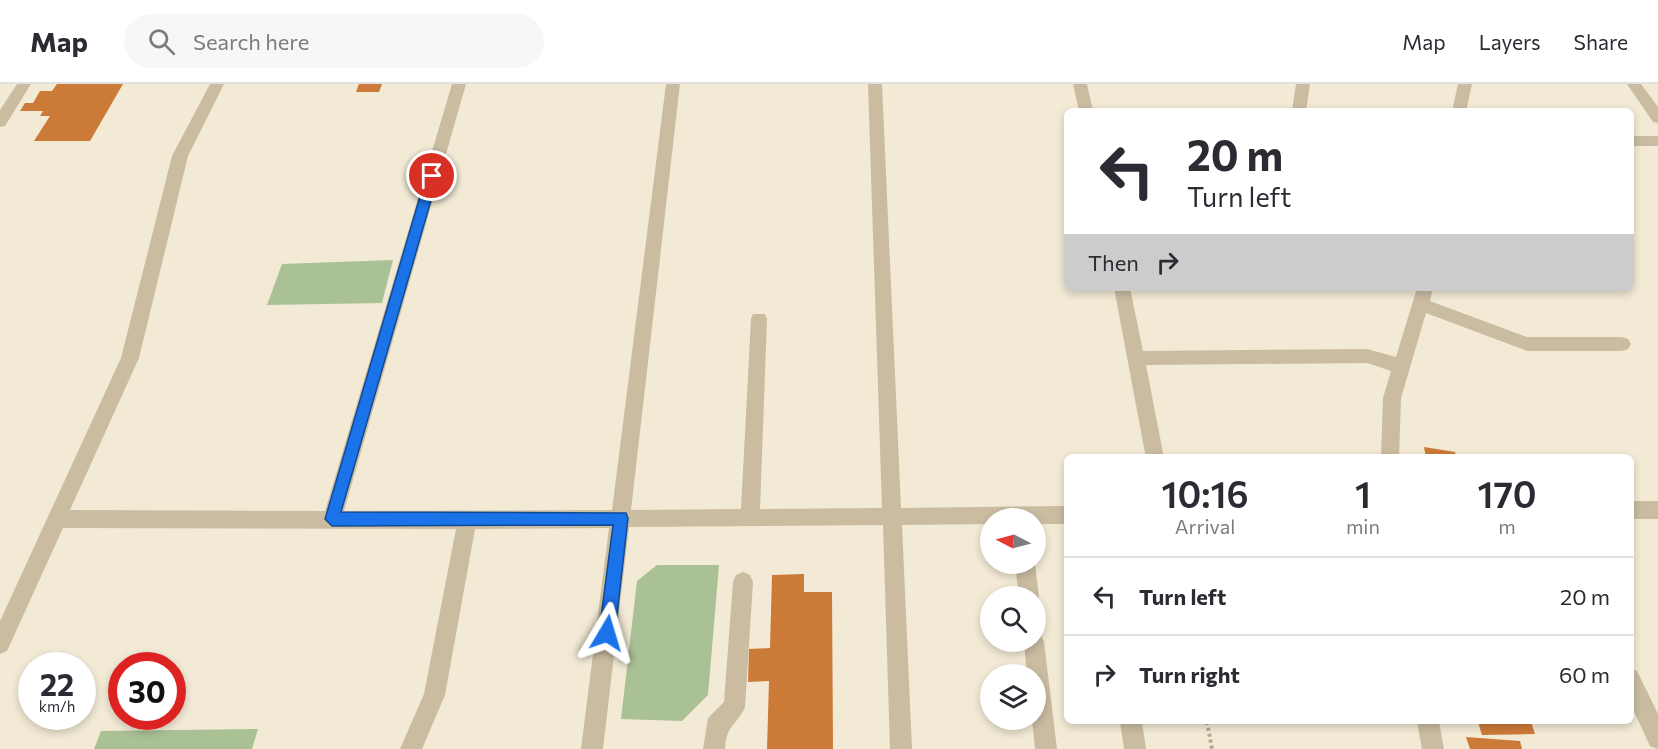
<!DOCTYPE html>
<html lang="en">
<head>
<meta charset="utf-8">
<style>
  body { margin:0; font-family:Commissioner,sans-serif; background:#f7f7f7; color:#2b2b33; height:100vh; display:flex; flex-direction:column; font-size:22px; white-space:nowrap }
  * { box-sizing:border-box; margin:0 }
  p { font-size:20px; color:#7c7c81 }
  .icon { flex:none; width:33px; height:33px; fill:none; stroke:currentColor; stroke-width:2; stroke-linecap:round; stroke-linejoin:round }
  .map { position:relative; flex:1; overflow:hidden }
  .drawer { position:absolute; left:1064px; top:370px; width:570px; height:270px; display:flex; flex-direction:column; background:#fff; border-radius:9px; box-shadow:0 3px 9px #0003 }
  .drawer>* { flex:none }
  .hud { position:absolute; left:1064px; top:24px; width:570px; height:183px; border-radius:9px; box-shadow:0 3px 9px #0003; background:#fff; color:#2b2b33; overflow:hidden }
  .needle { width:39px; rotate:276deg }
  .tools { position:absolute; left:980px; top:424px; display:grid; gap:12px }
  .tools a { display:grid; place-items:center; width:66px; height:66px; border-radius:50%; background:#fff; box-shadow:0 3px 9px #0003; font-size:30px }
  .speed { position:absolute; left:18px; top:568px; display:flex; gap:12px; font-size:30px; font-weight:700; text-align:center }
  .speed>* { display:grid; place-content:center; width:78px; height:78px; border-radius:50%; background:#fff; box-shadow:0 3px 9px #0003; line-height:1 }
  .speed small { font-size:15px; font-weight:400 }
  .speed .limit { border:9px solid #d22; background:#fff; color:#111 }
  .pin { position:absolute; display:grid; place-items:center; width:51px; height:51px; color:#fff; margin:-26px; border:3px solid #fff; border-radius:50%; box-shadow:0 2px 6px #0007 }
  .me { position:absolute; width:66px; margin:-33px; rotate:7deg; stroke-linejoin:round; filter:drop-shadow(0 0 4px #0008) }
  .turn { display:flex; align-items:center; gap:21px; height:126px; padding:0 24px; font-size:27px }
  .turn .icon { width:78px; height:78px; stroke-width:2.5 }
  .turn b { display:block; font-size:42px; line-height:51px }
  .then { display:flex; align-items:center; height:57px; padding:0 24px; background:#0003; gap:12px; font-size:22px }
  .eta { display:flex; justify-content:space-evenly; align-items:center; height:102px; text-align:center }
  .eta b { font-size:36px; font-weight:600; line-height:42px }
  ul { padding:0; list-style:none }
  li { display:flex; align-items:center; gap:18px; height:78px; padding:0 24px; border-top:2px solid #e1e1e2 }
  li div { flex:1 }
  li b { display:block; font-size:22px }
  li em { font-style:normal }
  header { display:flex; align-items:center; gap:36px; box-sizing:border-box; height:84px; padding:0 30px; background:#fff; border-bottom:2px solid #e1e1e2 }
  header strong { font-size:28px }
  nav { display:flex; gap:33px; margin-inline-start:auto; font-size:21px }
  .search { width:420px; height:54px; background:#f7f7f7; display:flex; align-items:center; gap:15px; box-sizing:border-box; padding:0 21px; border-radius:33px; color:#7c7c81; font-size:22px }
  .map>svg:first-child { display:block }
</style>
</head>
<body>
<header>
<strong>Map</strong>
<div class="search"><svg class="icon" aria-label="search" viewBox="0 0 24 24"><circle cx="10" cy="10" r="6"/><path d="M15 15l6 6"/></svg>Search here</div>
<nav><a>Map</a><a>Layers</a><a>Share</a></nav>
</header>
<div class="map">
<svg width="1658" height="665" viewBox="0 0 1658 665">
  <rect width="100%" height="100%" fill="#f2ead5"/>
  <g fill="#a9c195">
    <polygon points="393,176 382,219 267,221 282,180"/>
    <polygon points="657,481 719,481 708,611 682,637 621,635 637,497"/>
    <polygon points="258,645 252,665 94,665 101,647"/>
  </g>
  <g fill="#cc7a38">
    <polygon points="57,0 123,0 90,57 34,57 50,32 40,32 43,27 20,27 25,19 33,19 40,7 52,7"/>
    <polygon points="359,0 382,0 379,8 356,8"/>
    <polygon points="1424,363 1455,368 1456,374 1426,374"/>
    <polygon points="804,490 804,508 832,508 833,665 767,665 769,597 748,598 749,565 770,564 772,491"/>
    <polygon points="1478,638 1531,638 1535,650 1482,651"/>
    <polygon points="1466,653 1520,657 1522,665 1470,665"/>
  </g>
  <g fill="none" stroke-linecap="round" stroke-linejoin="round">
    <polyline stroke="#b5a68b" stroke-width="4" stroke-dasharray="3 3" stroke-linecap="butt" points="1207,638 1212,665"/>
    <g fill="#cabca1" fill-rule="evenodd">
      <polygon points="17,0 31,0 5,42 0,43 0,26"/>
      <polygon points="210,0 224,0 188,72 139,274 70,426 325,427 452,0 466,0 344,427 612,426 666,0 680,0 631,426 741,425 751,235 753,230 765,230 767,235 760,425 882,424 868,0 882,0 901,424 1066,422 1066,440 1035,440 1035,435 990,435 990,440 902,441 912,665 890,665 883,441 629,443 603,665 581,665 609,444 475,445 445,611 422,665 400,665 424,610 456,445 63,444 7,567 0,570 0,537 121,274 172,72"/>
      <polygon points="1073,0 1087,0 1093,27 1079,27"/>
      <polygon points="1296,0 1310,0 1306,27 1292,27"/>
      <polygon points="1458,0 1472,0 1466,27 1452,27"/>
      <polygon points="1627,0 1641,0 1658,23 1658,39 1653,38"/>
      <rect x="1630" y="52" width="28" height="10"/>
      <polygon points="1114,204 1130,204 1143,267 1367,265 1396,273 1417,204 1433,204 1430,217 1527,253 1622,253 1628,255 1631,260 1628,265 1622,267 1527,267 1426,229 1401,314 1399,374 1381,374 1383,314 1391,287 1367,279 1146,281 1164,374 1146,374"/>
      <rect x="1630" y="417" width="28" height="18"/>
      <polygon points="1015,480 1035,480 1039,513 1036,520 1035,513 1019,513"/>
      <path d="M 743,488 L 750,491 L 753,498 L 745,623 C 736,643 727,639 725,665 L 703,665 L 708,634 L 724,618 L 733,498 L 736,491 Z"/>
      <polygon points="1035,548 1041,551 1044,558 1057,665 1035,665 1032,636 1035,636 1035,591 1027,591 1024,558 1035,558"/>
      <polygon points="1630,584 1637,587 1658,630 1658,665 1650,662 1630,619"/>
      <polygon points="1120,638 1142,638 1146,665 1124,665"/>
      <polygon points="1417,638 1439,638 1444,665 1422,665"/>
    </g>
  </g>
  <polygon fill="#1a73e8" stroke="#114b97" stroke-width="1.5" points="432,87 438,92 341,428 626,429 628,434 615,549 612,555 607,557 601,555 599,549 613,441 332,442 325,435 426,92"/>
</svg>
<div class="tools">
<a><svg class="needle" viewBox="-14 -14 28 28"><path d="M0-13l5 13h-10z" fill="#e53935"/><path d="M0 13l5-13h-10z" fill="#7c7c81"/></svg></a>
<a><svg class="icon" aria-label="search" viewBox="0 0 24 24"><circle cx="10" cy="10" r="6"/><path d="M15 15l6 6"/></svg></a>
<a><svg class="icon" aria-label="layers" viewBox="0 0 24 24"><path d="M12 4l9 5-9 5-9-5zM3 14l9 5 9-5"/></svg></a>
</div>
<div class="speed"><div>22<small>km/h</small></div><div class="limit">30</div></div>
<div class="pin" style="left:432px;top:92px;background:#d93025"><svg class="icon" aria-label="arrive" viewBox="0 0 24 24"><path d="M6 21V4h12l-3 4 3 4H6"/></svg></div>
<svg class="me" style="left:607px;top:549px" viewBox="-20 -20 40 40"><path d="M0-17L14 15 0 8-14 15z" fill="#1a73e8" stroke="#fff" stroke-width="4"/></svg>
<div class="hud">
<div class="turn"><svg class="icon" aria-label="left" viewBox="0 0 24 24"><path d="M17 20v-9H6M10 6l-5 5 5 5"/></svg><div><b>20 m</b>Turn left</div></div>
<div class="then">Then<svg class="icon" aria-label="right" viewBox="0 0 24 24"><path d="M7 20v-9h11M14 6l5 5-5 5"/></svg></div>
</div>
<section class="drawer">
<div class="eta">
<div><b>10:16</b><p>Arrival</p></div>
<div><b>1</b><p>min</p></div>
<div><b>170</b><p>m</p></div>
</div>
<ul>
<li><svg class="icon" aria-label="left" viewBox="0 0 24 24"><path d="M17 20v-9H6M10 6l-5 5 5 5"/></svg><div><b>Turn left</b></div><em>20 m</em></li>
<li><svg class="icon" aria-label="right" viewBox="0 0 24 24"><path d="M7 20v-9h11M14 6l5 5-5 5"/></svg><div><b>Turn right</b></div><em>60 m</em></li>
</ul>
</section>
</div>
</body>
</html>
